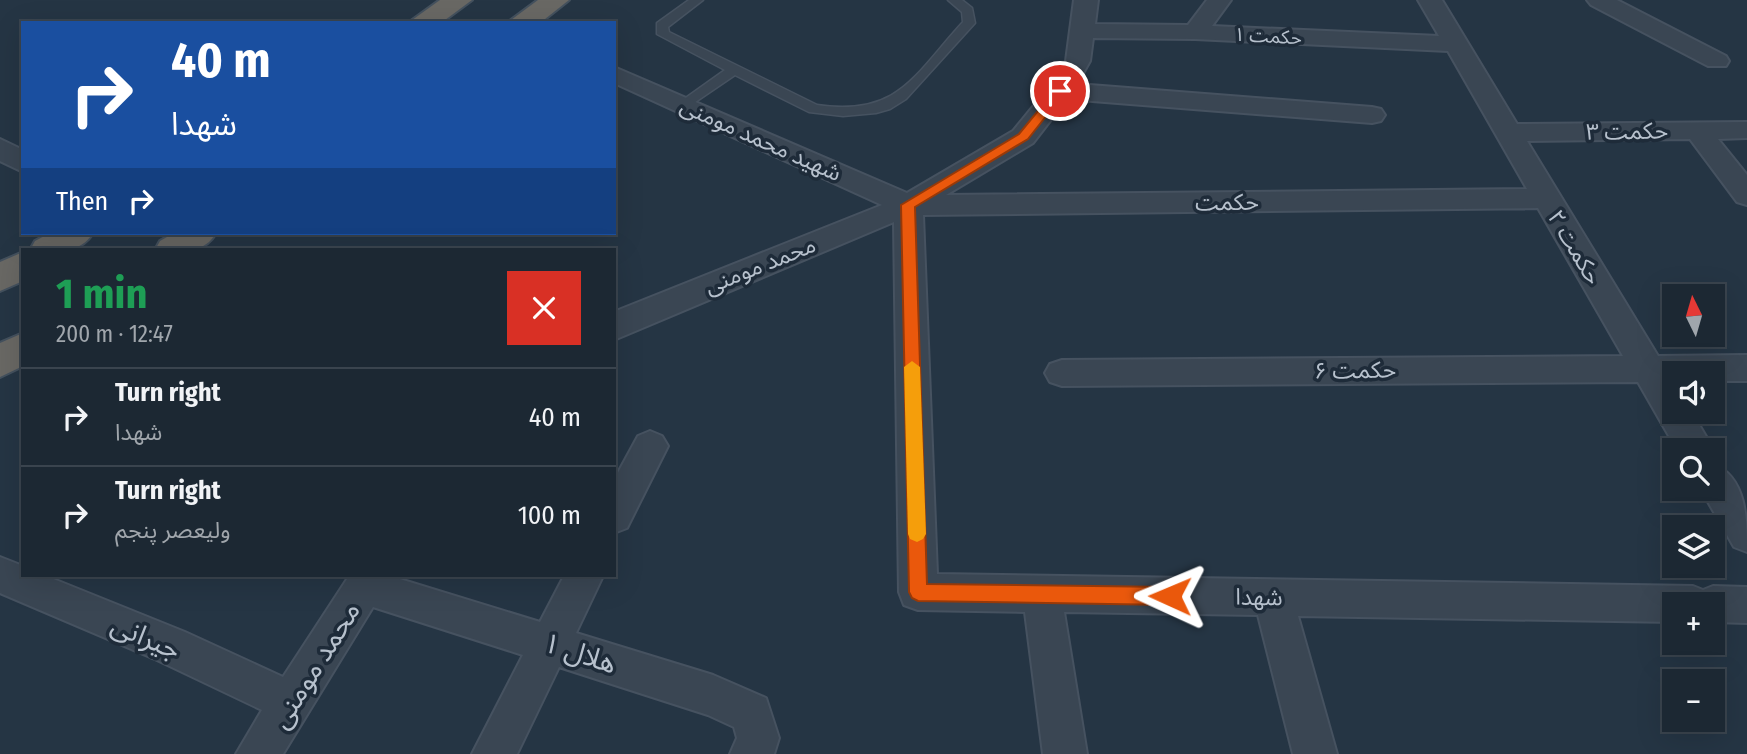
<!DOCTYPE html>
<html lang="en">
<head>
<meta charset="utf-8">
<style>
  body { margin:0; font-family:"Fira Sans Condensed","Noto Sans Arabic",sans-serif; background:#25303b; color:#f1f3f6; height:100vh; display:flex; flex-direction:column; font-size:26px; white-space:nowrap }
  * { box-sizing:border-box; margin:0 }
  p { font-size:23px; color:#a0a6ac }
  .icon { flex:none; width:38px; height:38px; fill:none; stroke:currentColor; stroke-width:2; stroke-linecap:round; stroke-linejoin:round }
  .map { position:relative; flex:1; overflow:hidden }
  .details { position:absolute; left:21px; top:248px; width:595px; height:329px; display:flex; flex-direction:column; background:#1c2833; border-radius:0px; box-shadow:0 7px 28px #0002,0 0 0 2px #3a444e }
  .details>* { flex:none }
  .top-card { position:absolute; left:21px; top:21px; width:595px; height:214px; border-radius:0px; box-shadow:0 7px 28px #0002,0 0 0 2px #3a444e; background:#1a4fa0; color:#fff; overflow:hidden }
  .needle { width:46px; rotate:355deg }
  .controls { position:absolute; left:1662px; top:284px; display:grid; gap:14px }
  .controls a { display:grid; place-items:center; width:63px; height:63px; border-radius:0px; background:#1c2833; box-shadow:0 7px 28px #0002,0 0 0 2px #3a444e; font-size:35px }
  .pin { position:absolute; display:grid; place-items:center; width:60px; height:60px; color:#fff; margin:-30px; border:4px solid #fff; border-radius:50%; box-shadow:0 2px 7px #0007 }
  .me { position:absolute; width:77px; margin:-38px; rotate:271deg; stroke-linejoin:round; filter:drop-shadow(0 0 5px #0008) }
  .turn { display:flex; align-items:center; gap:24px; height:147px; padding:0 35px; font-size:32px }
  .turn .icon { width:91px; height:91px; stroke-width:2.5 }
  .turn b { display:block; font-size:49px; line-height:60px }
  .then { display:flex; align-items:center; height:66px; padding:0 35px; background:#0003; gap:14px; font-size:26px }
  .round { display:grid; place-items:center; flex:none; width:74px; height:74px; border-radius:0px; background:#25303b }
  .headline { display:flex; align-items:center; justify-content:space-between; height:119px; padding:0 35px }
  h1 { font-size:42px; font-weight:700; line-height:52px; color:#1e9e55 }
  ul { padding:0; list-style:none }
  li { display:flex; align-items:center; gap:21px; height:98px; padding:0 35px; border-top:2px solid #3a444e }
  li div { flex:1 }
  li b { display:block; font-size:26px }
  li em { font-style:normal }
  .map>svg:first-child { display:block }
</style>
</head>
<body>
<div class="map">
<svg width="1747" height="754" viewBox="0 0 1747 754">
  <rect width="100%" height="100%" fill="#253544"/>
  <g fill="none" stroke-linecap="round" stroke-linejoin="round">
    <g stroke="#465260" stroke-width="3">
      <path id="service" d="M 689,0 L 703,0 L 668,27 L 669,32 L 817,105 C 899,117 914,75 963,22 L 962,12 L 948,0 L 962,0 L 972,8 L 975,23 L 906,99 L 890,109 L 876,113 L 843,116 L 809,112 L 735,75 L 685,109 L 678,105 L 680,102 L 725,70 L 657,34 L 657,23 Z"/>
    </g>
    <g stroke="#465260" stroke-width="4">
      <g id="minor">
        <path d="M 1074,0 L 1098,0 L 1095,24 L 1188,25 L 1207,0 L 1231,0 L 1212,26 L 1439,36 L 1418,0 L 1442,0 L 1517,124 L 1747,122 L 1747,138 L 1718,139 L 1747,175 L 1747,205 L 1737,202 L 1690,139 L 1527,141 L 1658,356 L 1747,355 L 1747,381 L 1713,381 L 1713,373 L 1675,373 L 1675,411 L 1691,411 L 1714,450 L 1713,451 L 1677,450 L 1638,382 L 1062,386 L 1050,382 L 1045,373 L 1050,364 L 1062,360 L 1623,356 L 1538,208 L 923,215 L 937,574 L 1693,586 L 1703,590 L 1713,586 L 1747,587 L 1747,623 L 1713,622 L 1713,604 L 1675,604 L 1675,622 L 1298,616 L 1337,754 L 1293,754 L 1258,615 L 1064,612 L 1087,754 L 1043,754 L 1025,612 L 918,610 L 904,605 L 899,592 L 894,222 L 614,340 L 616,311 L 882,205 L 614,83 L 614,67 L 907,193 L 1013,131 L 1049,87 L 1066,61 ZM 1093,38 L 1195,39 L 1448,51 L 1527,189 L 946,195 L 1033,143 L 1067,99 L 1372,123 L 1381,121 L 1385,115 L 1381,109 L 1372,107 L 1077,84 L 1090,61 Z"/>
        <polygon points="1587,0 1617,0 1726,56 1729,61 1726,66 1708,66 1591,5"/>
        <polygon points="0,139 23,150 23,172 0,161"/>
        <polygon points="650,431 662,436 668,446 627,528 614,533 614,480 638,436"/>
        <path d="M 1713,464 C 1747,477 1747,520 1747,552 L 1734,547 L 1700,488 L 1713,488 Z"/>
        <polygon points="0,557 23,566 23,576 46,576 185,632 283,677 349,576 390,576 540,622 564,576 603,576 576,633 713,675 766,698 779,738 774,754 730,754 737,738 734,727 708,715 559,667 517,754 472,754 523,655 373,607 283,754 236,754 262,710 157,660 0,593"/>
      </g>
    </g>
    <g stroke="#44515e" stroke-width="4">
      <g id="trunk">
        <polygon points="440,0 472,0 441,23 408,23"/>
        <polygon points="538,0 569,0 540,23 507,23"/>
        <path d="M 50,233 L 93,233 C 79,256 53,250 30,250 L 35,241 Z"/>
        <path d="M 174,233 L 216,233 C 203,256 178,250 155,250 L 160,241 Z"/>
        <polygon points="23,252 23,281 0,291 0,262"/>
        <polygon points="23,333 23,366 0,377 0,343"/>
      </g>
    </g>
    <use href="#service" fill="#3a4653" fill-rule="evenodd"/>
    <use href="#minor" fill="#3a4653" fill-rule="evenodd"/>
    <use href="#trunk" fill="#696864" fill-rule="evenodd"/>
  </g>
  <polygon fill="#ea580c" stroke="#983908" stroke-width="2" points="1056,89 1066,91 1028,139 915,207 927,584 1170,587 1177,590 1180,596 1177,602 1170,605 918,601 912,598 909,592 901,205 1019,134"/>
  <polygon fill="#f59e0b" points="912,361 920,367 926,534 923,539 917,542 910,539 908,534 904,367"/>
  <g text-anchor="middle" dominant-baseline="central" stroke-width="7" stroke-linejoin="round" paint-order="stroke">
    <g font-size="19" fill="#b7c1cd" stroke="#1e2b39">
      <text transform="translate(1268 36) rotate(3)">حکمت ۱</text>
    </g>
    <g font-size="23" fill="#b7c1cd" stroke="#1e2b39">
      <text transform="translate(1627 131) rotate(-1)">حکمت ۳</text>
      <text transform="translate(761 139) rotate(24)">شهید محمد مومنی</text>
      <text transform="translate(1227 202) rotate(-1)">حکمت</text>
      <text transform="translate(1575 247) rotate(59)">حکمت ۲</text>
      <text transform="translate(760 265) rotate(-22)">محمد مومنی</text>
      <text transform="translate(1355 370) rotate(-1)">حکمت ۶</text>
      <text transform="translate(1259 597) rotate(1)">شهدا</text>
    </g>
    <g font-size="28" fill="#b7c1cd" stroke="#1e2b39">
      <text transform="translate(146 637) rotate(23)">جیرانی</text>
      <text transform="translate(580 653) rotate(18)">هلال ۱</text>
      <text transform="translate(315 665) rotate(-58)">محمد مومنی</text>
    </g>
  </g>
</svg>
<div class="controls">
<a><svg class="needle" viewBox="-14 -14 28 28"><path d="M0-13l5 13h-10z" fill="#e53935"/><path d="M0 13l5-13h-10z" fill="#a0a6ac"/></svg></a>
<a><svg class="icon" aria-label="sound" viewBox="0 0 24 24"><path d="M4 9h4l5-4v14l-5-4H4zM17 9q2 3 0 6"/></svg></a>
<a><svg class="icon" aria-label="search" viewBox="0 0 24 24"><circle cx="10" cy="10" r="6"/><path d="M15 15l6 6"/></svg></a>
<a><svg class="icon" aria-label="layers" viewBox="0 0 24 24"><path d="M12 4l9 5-9 5-9-5zM3 14l9 5 9-5"/></svg></a>
<a>+</a>
<a>−</a>
</div>
<div class="pin" style="left:1060px;top:91px;background:#d93025"><svg class="icon" aria-label="arrive" viewBox="0 0 24 24"><path d="M6 21V4h12l-3 4 3 4H6"/></svg></div>
<svg class="me" style="left:1170px;top:596px" viewBox="-20 -20 40 40"><path d="M0-17L14 15 0 8-14 15z" fill="#ea580c" stroke="#fff" stroke-width="4"/></svg>
<div class="top-card">
<div class="turn"><svg class="icon" aria-label="right" viewBox="0 0 24 24"><path d="M7 20v-9h11M14 6l5 5-5 5"/></svg><div><b>40 m</b>شهدا</div></div>
<div class="then">Then<svg class="icon" aria-label="right" viewBox="0 0 24 24"><path d="M7 20v-9h11M14 6l5 5-5 5"/></svg></div>
</div>
<section class="details">
<div class="headline"><div><h1>1 min</h1><p>200 m · 12:47</p></div><a class="round" style="background:#d93025;color:#fff"><svg class="icon" aria-label="close" viewBox="0 0 24 24"><path d="M6 6l12 12M18 6L6 18"/></svg></a></div>
<ul>
<li><svg class="icon" aria-label="right" viewBox="0 0 24 24"><path d="M7 20v-9h11M14 6l5 5-5 5"/></svg><div><b>Turn right</b><p>شهدا</p></div><em>40 m</em></li>
<li><svg class="icon" aria-label="right" viewBox="0 0 24 24"><path d="M7 20v-9h11M14 6l5 5-5 5"/></svg><div><b>Turn right</b><p>ولیعصر پنجم</p></div><em>100 m</em></li>
</ul>
</section>
</div>
</body>
</html>
